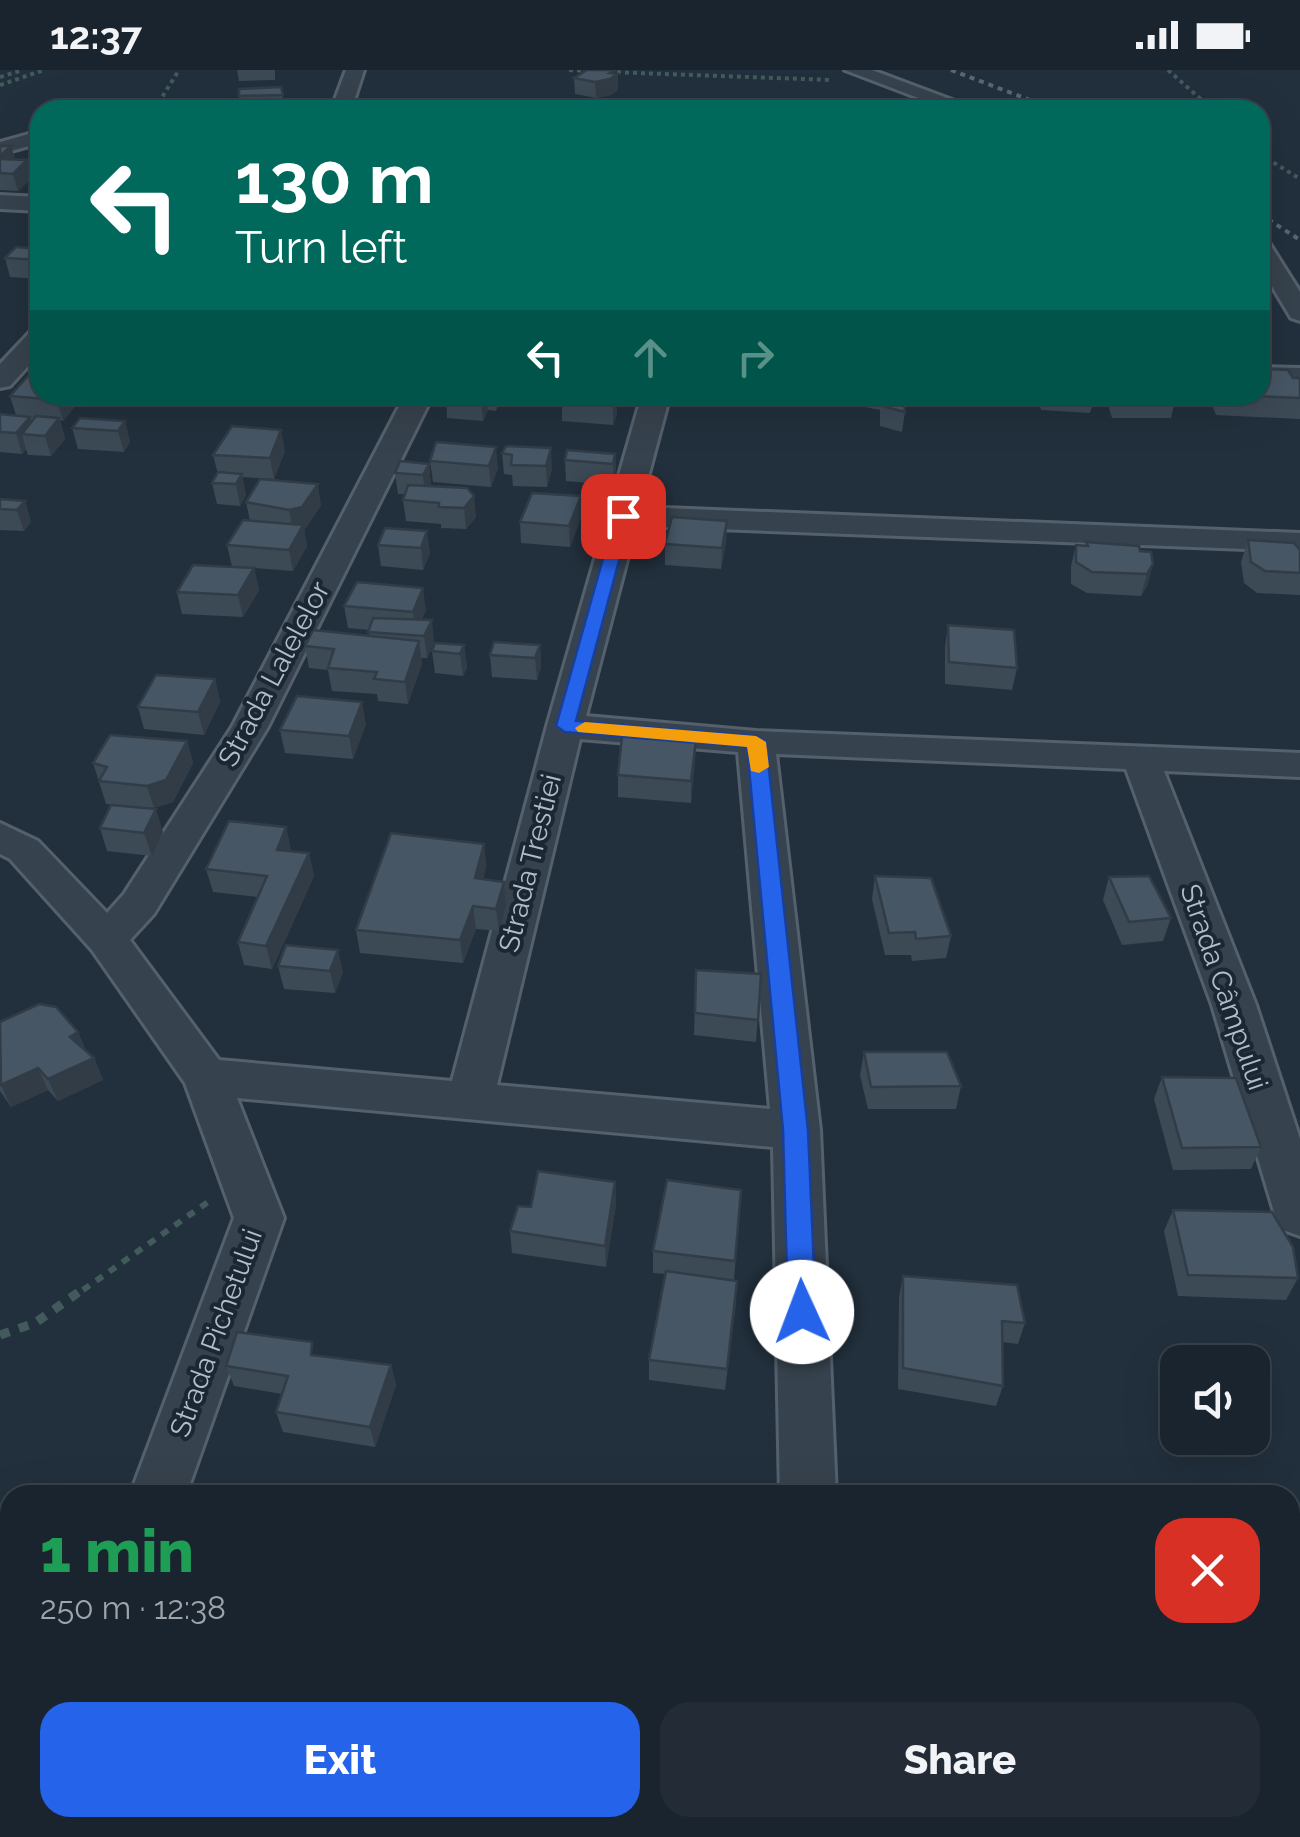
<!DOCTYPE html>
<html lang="en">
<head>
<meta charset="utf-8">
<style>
  body { margin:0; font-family:Raleway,sans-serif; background:#232c36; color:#f1f3f6; height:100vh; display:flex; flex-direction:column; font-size:38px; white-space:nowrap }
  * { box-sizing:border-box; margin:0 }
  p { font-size:32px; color:#9fa4aa }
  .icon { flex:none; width:55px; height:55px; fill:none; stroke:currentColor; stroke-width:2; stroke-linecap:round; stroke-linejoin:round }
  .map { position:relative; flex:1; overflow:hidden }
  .drawer { position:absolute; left:0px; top:1415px; width:1300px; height:352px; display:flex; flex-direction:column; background:#1a242e; border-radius:30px 30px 0 0; box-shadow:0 10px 40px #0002,0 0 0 2px #38414a }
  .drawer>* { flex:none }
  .banner { position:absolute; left:30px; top:30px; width:1240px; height:305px; border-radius:30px; box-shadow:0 10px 40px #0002,0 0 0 2px #38414a; background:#00695c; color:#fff; overflow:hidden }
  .buttons { position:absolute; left:1160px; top:1275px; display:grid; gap:20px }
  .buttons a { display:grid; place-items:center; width:110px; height:110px; border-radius:20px; background:#1a242e; box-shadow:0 10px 40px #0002,0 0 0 2px #38414a; font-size:50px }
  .pin { position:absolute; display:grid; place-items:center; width:85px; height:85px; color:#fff; margin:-42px; border-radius:20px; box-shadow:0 5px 15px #0006 }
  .me { position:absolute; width:110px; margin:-55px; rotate:358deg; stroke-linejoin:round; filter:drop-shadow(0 0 8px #0008) }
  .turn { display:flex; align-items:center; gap:35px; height:210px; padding:0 40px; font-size:45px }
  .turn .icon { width:130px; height:130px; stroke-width:2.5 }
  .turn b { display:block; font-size:70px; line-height:85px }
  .lanes { display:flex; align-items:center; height:95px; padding:0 40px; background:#0003; justify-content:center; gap:50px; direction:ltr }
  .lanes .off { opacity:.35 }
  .round { display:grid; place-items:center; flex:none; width:105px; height:105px; border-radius:30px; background:#232c36 }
  .overview { display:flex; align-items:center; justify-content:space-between; height:170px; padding:0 40px }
  h1 { font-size:60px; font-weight:800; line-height:75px; color:#1e9e55 }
  .primary-button { display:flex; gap:20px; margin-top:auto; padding:20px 40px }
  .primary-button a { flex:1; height:115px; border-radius:30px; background:#2563eb; color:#fff; font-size:40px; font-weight:800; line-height:115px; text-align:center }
  .primary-button a+a { background:#232c36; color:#f1f3f6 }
  .status { display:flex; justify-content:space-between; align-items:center; height:70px; padding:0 50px; background:#1a242e; direction:ltr }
  .status svg { height:28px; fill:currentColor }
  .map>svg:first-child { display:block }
</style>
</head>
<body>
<div class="status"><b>12:37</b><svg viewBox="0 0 49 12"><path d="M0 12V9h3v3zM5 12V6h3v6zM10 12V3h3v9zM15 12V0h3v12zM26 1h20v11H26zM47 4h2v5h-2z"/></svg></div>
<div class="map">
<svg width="1300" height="1767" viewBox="0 0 1300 1767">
  <rect width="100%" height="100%" fill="#22303d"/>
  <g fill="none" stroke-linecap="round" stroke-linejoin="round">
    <g stroke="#54606b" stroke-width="6">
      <g id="minor">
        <polygon points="346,0 364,0 351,40 331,40"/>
        <polygon points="845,0 872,0 979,40 950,40"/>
        <polygon points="40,61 40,73 0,84 0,72"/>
        <polygon points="0,125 40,127 40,141 0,139"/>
        <polygon points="1260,169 1268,171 1300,222 1300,251 1291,248 1260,196"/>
        <polygon points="40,259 40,283 10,316 0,318 0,294 31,261"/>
        <polygon points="1260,297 1300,298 1300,314 1260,313"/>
        <path d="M 405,325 L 433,325 L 268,657 L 154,844 L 130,870 L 219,990 L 452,1011 L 547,656 L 642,325 L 670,325 L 640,437 L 1300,463 L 1300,481 L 636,456 L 586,646 L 756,661 L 1300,683 L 1300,707 L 1164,701 L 1256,935 L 1300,1069 L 1300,1166 L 1283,1160 L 1275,1145 L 1212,935 L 1126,699 L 776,684 L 820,1060 L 836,1425 L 780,1425 L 773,1077 L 237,1028 L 284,1148 L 186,1425 L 130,1425 L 234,1148 L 185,1013 L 92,880 L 10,789 L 0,784 L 0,753 L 38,771 L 107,843 L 124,824 L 232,657 ZM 580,669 L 738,682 L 770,1039 L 497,1015 Z"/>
        <polygon points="10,1758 76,1758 73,1767 7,1767"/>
        <rect x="771" y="1758" width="66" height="9"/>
      </g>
    </g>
    <g stroke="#425a5b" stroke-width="4" stroke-dasharray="4 4" stroke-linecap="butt">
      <polyline points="569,0 592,1"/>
      <polyline points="1168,0 1213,40"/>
      <polyline points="609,2 832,10"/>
      <polyline points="0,7 23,0"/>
      <polyline points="0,15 44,0"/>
      <polyline points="154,40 179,0"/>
      <polyline points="1260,84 1300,109"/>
    </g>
    <polyline stroke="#425a5b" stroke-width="6" stroke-dasharray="8 8" stroke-linecap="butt" points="83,1220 208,1132"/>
    <polyline stroke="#425a5b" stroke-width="9" stroke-dasharray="10 10" stroke-linecap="butt" points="0,1265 35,1253 86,1217"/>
    <use href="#minor" fill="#36424d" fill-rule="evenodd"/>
    <g stroke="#586775" stroke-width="4" stroke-dasharray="5 5" stroke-linecap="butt">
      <polyline points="951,0 1056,40"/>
      <polyline points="1260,144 1300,170"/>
    </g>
  </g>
  <g fill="#3c4a56">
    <polygon points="237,0 275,0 275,10 239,11"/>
    <polygon points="614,1 614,4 618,4 618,20 611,25 596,28 575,24 574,8"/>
    <polygon points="281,17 285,40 241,40 239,26"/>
    <polygon points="0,76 11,76 15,90 32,108 18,121 0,120"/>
    <polygon points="40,179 40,209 10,207 5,188"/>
    <polygon points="40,292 40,325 80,330 63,351 60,350 65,369 51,386 28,385 26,379 22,384 0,382 0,344 16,345 10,326 40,307 38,301"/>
    <polygon points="1260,299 1300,308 1300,349 1216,345 1208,325 1260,325"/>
    <polygon points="446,325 503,325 496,341 488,340 483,351 447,348"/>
    <polygon points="617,325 617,344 613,355 562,351 562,330"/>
    <polygon points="839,325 903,325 905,342 902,362 880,356 880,340 845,333 839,328"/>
    <polygon points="973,325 1027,325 1025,337 975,336"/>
    <polygon points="1038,325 1097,325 1094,337 1092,337 1090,343 1041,340"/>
    <polygon points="1108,325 1176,325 1171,348 1112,348 1107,331"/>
    <polygon points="125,351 130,372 124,382 78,379 72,358"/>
    <polygon points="436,372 498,398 491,417 433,412 430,391"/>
    <polygon points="506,376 552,399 547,417 513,416 512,405 504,404 502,383"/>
    <polygon points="285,381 274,409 242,407 246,425 240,436 217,434 212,413 218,404 213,385"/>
    <polygon points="615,384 616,405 614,415 566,411 565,390"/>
    <polygon points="429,394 431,416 467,418 476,447 466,459 441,458 441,454 406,451 403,430 405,424 398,424 395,403"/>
    <polygon points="0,429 25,431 31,452 24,461 0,460"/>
    <polygon points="246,432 321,435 306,458 304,459 307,476 293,501 254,498 259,520 243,547 182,544 177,522 232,497 227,475 250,451"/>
    <polygon points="581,448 570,477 521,473 520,452"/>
    <polygon points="727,451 726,472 721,499 665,495 665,474"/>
    <polygon points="385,458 430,483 423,500 381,496 378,475"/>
    <polygon points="1248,470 1300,480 1300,525 1257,523 1244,513 1241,492"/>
    <polygon points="1086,472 1140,481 1153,494 1147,516 1141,526 1087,523 1071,514 1071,496 1076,475 1085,476"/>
    <polygon points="344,536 426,540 422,549 434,572 427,588 421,588 422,593 408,634 378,631 377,624 332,621 328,600 309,598 305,576 369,566 369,560 348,558"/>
    <polygon points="948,555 1017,598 1012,620 945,614 945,577"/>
    <polygon points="464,575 467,597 463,606 435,603 432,581"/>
    <polygon points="540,575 541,597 537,610 492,607 490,585"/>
    <polygon points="215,609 220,632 204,665 144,659 138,637"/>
    <polygon points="366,654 353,689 285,683 280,660"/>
    <polygon points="696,670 691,733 618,727 618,705"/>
    <polygon points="187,671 193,693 173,732 154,738 106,734 93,693"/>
    <polygon points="286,757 291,781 309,783 314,806 272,899 244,895 238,872 258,827 213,822 206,799"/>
    <polygon points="100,758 163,762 152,786 107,781"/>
    <polygon points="484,774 486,796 483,809 504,812 506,835 499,861 476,859 463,893 360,883 356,860"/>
    <polygon points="875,806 951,866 946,888 912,891 911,885 885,885 872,829"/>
    <polygon points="1109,807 1171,848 1163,871 1122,875 1103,830"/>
    <polygon points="278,896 343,902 335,923 284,919"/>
    <polygon points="696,900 761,904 756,972 694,965"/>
    <polygon points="0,952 78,962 86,981 94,988 103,1010 58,1031 48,1020 11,1037 0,1021"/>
    <polygon points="864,982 961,1016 956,1039 868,1039 860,1005"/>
    <polygon points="1162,1007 1261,1077 1251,1099 1173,1100 1154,1029"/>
    <polygon points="615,1112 616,1134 606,1197 512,1183 510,1161 531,1137"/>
    <polygon points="741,1120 734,1211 736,1232 725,1320 649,1310 649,1290 666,1204 653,1203 653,1181"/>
    <polygon points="1173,1140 1298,1208 1286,1230 1178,1226 1164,1161"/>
    <polygon points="903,1206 1025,1253 1018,1274 1002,1272 1003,1316 996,1336 898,1319 899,1227"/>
    <polygon points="316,1286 391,1295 396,1315 375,1377 283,1362 276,1342 282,1324 234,1316 226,1296"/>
    <polygon points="1290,1719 1300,1767 1278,1767 1276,1758 1290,1758"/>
    <polygon points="960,1758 1044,1758 1045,1767 954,1767 956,1762 961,1763"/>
  </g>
  <g fill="#313c46">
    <polygon points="614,1 614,6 618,4 618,20 611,25 596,28 595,12"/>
    <polygon points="11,76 16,93 4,104 0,103 0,86"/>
    <polygon points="27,90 32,108 18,121 13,104"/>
    <polygon points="62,325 79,325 80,330 63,351 57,330"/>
    <polygon points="484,325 487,325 488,340 483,351 481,331"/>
    <polygon points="495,325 503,325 496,341"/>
    <polygon points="617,325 617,344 613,355 613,335"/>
    <polygon points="30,347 35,365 22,364 26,379 22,384 16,363"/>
    <polygon points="59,348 65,369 51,386 45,366"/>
    <polygon points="125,351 130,372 124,382 118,361"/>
    <polygon points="281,360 285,381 274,409 270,388"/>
    <polygon points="496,377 498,398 491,417 489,396"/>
    <polygon points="551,378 552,399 547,417 546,396"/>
    <polygon points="615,384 616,405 614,415 613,394"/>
    <polygon points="429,394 431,415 425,426 423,405"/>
    <polygon points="242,404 246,425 240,436 236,414"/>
    <polygon points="318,414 321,435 306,458 304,459 307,476 293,501 289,480 293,461 289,440"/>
    <polygon points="474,426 476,447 466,459 464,438"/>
    <polygon points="581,426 581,448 570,477 569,456"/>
    <polygon points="25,431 31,452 24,461 17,440"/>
    <polygon points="727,451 726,472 721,499 722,478"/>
    <polygon points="427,461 430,483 423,500 421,478"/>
    <polygon points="1153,494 1147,516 1141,526 1147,504"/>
    <polygon points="254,498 259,520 243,547 238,525"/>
    <polygon points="423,518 426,540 416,564 413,542"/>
    <polygon points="432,550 434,572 427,588 424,566"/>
    <polygon points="419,571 422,593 408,634 405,612"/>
    <polygon points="464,575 467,597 463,606 460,584"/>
    <polygon points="540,575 541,597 537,610 535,588"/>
    <polygon points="215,609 220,632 204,665 198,642"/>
    <polygon points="362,632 366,654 353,689 349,666"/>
    <polygon points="696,670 695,693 691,733 691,711"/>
    <polygon points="187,671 193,693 173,732 154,738 147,716"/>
    <polygon points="156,739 163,762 152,786 144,763"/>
    <polygon points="286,757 291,780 282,802 277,780"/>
    <polygon points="484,774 486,796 477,831 475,808"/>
    <polygon points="309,783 314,806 272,899 266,876"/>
    <polygon points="504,812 506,835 499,861 496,839"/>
    <polygon points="473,836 476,859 463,893 460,870"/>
    <polygon points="338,880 343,902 335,923 330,901"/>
    <polygon points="78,962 87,985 70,967"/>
    <polygon points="94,988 103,1010 58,1031 48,1009"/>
    <polygon points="38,998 48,1020 11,1037 1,1015"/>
    <polygon points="615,1112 616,1134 606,1197 605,1176"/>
    <polygon points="391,1295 396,1315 375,1377 370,1357"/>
    <polygon points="273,1758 287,1758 283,1767 268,1767"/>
  </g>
  <g fill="#465664" stroke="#313c46" stroke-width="2.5">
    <polygon points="587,0 609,0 614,1 610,3 618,4 610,9 595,12 574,8"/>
    <polygon points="281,17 283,25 239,26 239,19"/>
    <polygon points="758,29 763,40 736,40 731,31"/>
    <polygon points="606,34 638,36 636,40 604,40"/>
    <polygon points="0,76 11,76 0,86"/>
    <polygon points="0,89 27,90 13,104 0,103"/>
    <polygon points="16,177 40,179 40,190 5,188"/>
    <polygon points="1260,299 1288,300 1293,308 1300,308 1300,328 1232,325 1260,325 1260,307 1264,307"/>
    <polygon points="28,306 40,307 40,325 62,325 57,330 10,326"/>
    <polygon points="446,325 484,325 481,331 445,328"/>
    <polygon points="563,325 616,325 613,335 562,330"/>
    <polygon points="882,325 903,325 905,342 882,336"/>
    <polygon points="1116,325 1176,325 1176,327 1117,328"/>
    <polygon points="0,344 30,347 16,363 0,362"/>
    <polygon points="36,346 59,348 45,366 22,364"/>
    <polygon points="80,348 125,351 118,361 72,358"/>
    <polygon points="232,356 281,360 270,388 213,385"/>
    <polygon points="436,372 496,377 489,396 430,391"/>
    <polygon points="506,376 551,378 546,396 511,395 512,385 502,383"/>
    <polygon points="567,380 615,384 613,394 565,390"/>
    <polygon points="400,391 429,394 423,405 395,403"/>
    <polygon points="218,402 242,404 236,414 212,413"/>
    <polygon points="260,409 318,414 302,437 289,440 246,432"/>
    <polygon points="408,415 467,418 474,426 464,438 439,437 439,433 403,430"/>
    <polygon points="532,423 581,426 569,456 520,452"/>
    <polygon points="0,429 25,431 17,440 0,439"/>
    <polygon points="672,447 727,451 722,478 665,474"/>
    <polygon points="243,450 303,455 289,480 227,475"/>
    <polygon points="385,458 427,461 421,478 378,475"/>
    <polygon points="1248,470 1294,473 1300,480 1300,503 1265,501 1251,492"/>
    <polygon points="1086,472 1139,476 1140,481 1151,482 1153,494 1147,504 1092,502 1076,492 1076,475 1088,476"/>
    <polygon points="193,495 254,498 238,525 177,522"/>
    <polygon points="357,512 423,518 413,542 344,536"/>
    <polygon points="373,548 432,550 424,566 368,562"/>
    <polygon points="948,555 1014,560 1017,598 949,592"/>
    <polygon points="313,560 419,571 405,612 374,609 377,602 328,598 334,579 305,576"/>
    <polygon points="494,572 540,575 535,588 490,585"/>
    <polygon points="435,573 464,575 460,584 432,581"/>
    <polygon points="156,605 215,609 198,642 138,637"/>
    <polygon points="297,626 362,632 349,666 280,660"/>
    <polygon points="110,665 187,671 166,710 147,716 99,711 107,697 93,693"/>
    <polygon points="622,666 696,670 691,711 618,705"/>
    <polygon points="111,735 156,739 144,763 100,758"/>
    <polygon points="229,751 286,757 277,780 309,783 266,876 238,872 267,806 206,799"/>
    <polygon points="391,763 484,774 475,808 504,812 496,839 473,836 460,870 356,860"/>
    <polygon points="875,806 931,808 951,866 916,869 915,862 889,863"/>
    <polygon points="1149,806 1171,848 1129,852 1109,807"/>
    <polygon points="286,875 338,880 330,901 278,896"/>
    <polygon points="696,900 761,904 758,950 695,943"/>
    <polygon points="39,934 56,937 78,962 70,967 94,988 48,1009 38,998 1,1015 0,952"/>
    <polygon points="864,982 947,982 961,1016 871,1017"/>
    <polygon points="1162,1007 1236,1008 1261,1077 1182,1078"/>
    <polygon points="538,1101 615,1112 605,1176 510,1161 518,1136 531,1137"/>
    <polygon points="667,1110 741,1120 735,1191 653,1181"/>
    <polygon points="1173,1140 1272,1142 1293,1177 1298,1208 1188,1205"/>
    <polygon points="666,1201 737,1211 727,1299 649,1290"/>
    <polygon points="903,1206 1017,1215 1025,1253 1002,1251 1003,1316 903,1298"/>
    <polygon points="237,1262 312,1272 311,1285 391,1295 370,1357 276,1342 288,1306 226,1296"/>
    <polygon points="1290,1719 1300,1720 1300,1767 1296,1767 1290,1736"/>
    <polygon points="131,1758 273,1758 268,1767 128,1767"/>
    <polygon points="971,1758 1044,1758 1045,1767 957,1767 956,1762 974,1766"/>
  </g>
  <polygon fill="#2563eb" stroke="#184099" stroke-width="2.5" points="623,441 631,446 576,651 756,666 766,672 808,1060 816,1242 812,1251 802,1255 792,1251 788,1242 783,1060 747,677 565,662 556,656 615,446"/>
  <polygon fill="#f59e0b" points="585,652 756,666 766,672 769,697 759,703 751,701 747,677 578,662 575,658"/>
  <g text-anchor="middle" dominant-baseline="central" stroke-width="8" stroke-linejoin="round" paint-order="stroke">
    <g font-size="28" fill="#b1bdc9" stroke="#1b2732">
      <text transform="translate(274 604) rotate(-62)">Strada Lalelelor</text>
      <text transform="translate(530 793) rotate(-76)">Strada Trestiei</text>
      <text transform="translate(1224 917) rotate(71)">Strada Câmpului</text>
      <text transform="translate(216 1263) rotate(-70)">Strada Pichetului</text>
    </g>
  </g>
</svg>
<div class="buttons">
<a><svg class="icon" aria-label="sound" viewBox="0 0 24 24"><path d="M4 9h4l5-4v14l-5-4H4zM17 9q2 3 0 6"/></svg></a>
</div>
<div class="pin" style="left:623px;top:446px;background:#d93025"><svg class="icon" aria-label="arrive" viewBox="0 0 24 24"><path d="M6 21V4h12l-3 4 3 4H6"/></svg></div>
<svg class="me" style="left:802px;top:1242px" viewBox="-20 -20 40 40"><circle r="19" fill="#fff"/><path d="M0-13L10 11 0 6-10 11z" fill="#2563eb"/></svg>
<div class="banner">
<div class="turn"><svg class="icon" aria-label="left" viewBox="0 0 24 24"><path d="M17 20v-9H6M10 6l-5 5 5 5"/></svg><div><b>130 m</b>Turn left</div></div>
<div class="lanes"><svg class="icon" aria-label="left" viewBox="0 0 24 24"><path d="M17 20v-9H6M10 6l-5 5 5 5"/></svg><svg class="icon off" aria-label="ahead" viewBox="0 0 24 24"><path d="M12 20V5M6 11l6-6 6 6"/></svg><svg class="icon off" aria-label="right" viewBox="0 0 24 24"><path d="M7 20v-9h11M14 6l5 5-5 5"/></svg></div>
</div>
<section class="drawer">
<div class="overview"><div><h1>1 min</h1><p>250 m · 12:38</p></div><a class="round" style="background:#d93025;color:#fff"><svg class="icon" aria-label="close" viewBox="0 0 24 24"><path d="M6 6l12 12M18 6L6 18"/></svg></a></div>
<div class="primary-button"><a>Exit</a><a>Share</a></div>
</section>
</div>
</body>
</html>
